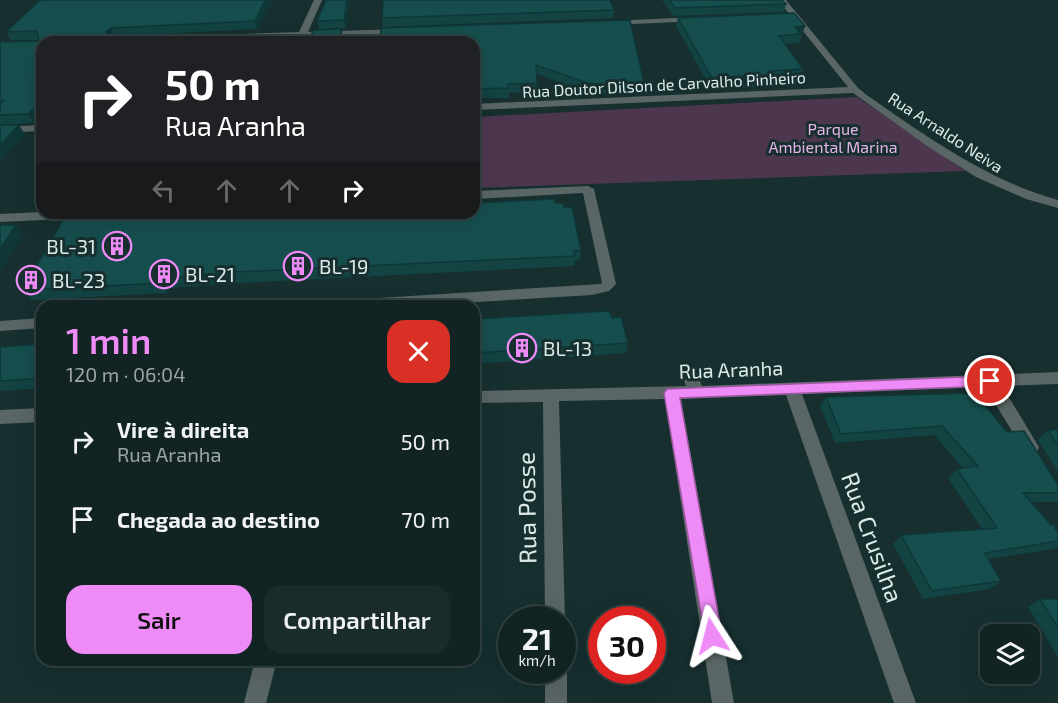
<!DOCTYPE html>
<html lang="pt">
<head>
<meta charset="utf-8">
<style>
  body { margin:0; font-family:"Exo 2",sans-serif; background:#1a2b2b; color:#f1f3f6; height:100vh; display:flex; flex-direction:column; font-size:22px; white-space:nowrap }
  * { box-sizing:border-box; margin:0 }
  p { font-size:20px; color:#9ca4a6 }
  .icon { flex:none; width:33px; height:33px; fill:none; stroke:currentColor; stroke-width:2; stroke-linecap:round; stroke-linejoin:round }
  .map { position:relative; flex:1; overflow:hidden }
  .drawer { position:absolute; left:36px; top:300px; width:444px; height:366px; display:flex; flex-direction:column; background:#112323; border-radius:18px; box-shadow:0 6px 24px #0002,0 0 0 2px #304041 }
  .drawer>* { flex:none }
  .top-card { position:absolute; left:36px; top:36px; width:444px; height:183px; border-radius:18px; box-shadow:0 6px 24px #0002,0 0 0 2px #304041; background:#202124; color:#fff; overflow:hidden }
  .fabs { position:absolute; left:980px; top:624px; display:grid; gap:12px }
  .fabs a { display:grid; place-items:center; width:60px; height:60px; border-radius:12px; background:#112323; box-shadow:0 6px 24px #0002,0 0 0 2px #304041; font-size:30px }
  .speed { position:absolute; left:498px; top:606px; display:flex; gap:12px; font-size:30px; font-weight:700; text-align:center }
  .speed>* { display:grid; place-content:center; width:78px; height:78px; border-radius:50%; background:#112323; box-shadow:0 6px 24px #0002,0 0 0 2px #304041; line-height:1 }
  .speed small { font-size:15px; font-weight:400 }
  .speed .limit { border:9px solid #d22; background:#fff; color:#111 }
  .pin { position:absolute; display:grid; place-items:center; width:51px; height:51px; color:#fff; margin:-26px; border:3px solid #fff; border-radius:50%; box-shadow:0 2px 6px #0007 }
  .me { position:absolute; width:66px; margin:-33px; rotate:351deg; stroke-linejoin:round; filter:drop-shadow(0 0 4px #0008) }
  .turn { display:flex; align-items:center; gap:21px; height:126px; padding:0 30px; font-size:27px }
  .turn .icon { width:78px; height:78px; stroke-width:2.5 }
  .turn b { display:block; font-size:42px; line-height:51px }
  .lanes { display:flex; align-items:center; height:57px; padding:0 30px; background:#0003; justify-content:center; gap:30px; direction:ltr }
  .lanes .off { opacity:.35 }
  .round { display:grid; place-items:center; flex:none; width:63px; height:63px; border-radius:18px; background:#1a2b2b }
  .summary { display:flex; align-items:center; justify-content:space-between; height:102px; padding:0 30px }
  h1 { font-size:36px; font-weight:600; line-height:45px; color:#ef8bf7 }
  .cta { display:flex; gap:12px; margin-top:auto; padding:12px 30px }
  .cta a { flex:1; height:69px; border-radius:18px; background:#ef8bf7; color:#111; font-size:24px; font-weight:600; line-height:69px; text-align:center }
  .cta a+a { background:#1a2b2b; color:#f1f3f6 }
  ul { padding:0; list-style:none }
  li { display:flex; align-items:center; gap:18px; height:78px; padding:0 30px }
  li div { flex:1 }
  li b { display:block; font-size:22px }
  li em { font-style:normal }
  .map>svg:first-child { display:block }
</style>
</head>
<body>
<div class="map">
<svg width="1058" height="703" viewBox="0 0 1058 703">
  <rect width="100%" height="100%" fill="#172f2f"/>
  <polygon fill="#4d374f" points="857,97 965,171 474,188 474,117"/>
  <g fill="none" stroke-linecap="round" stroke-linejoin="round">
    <g fill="#5a6665" fill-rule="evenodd">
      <polygon points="588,186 594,189 616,284 609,291 592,295 410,306 324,306 331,301 600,284 602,283 583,193 474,199 474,191"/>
      <polygon points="42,212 42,213 115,213 109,217 0,222 0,214"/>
      <polygon points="42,318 42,328 0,331 0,321"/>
    </g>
    <g fill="#5a6665" fill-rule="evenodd">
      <polygon points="314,0 322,0 308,32 400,29 404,31 400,33 305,37 303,42 295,42 297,37 175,42 156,40 160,37 299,32"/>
      <path d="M 778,0 L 786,0 L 858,88 L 868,96 C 929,138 987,180 1058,200 L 1058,208 L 1026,199 L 976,177 L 930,148 L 853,93 L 474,110 L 474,104 L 848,87 Z"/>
      <polygon points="697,17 701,19 700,21 610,25 606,23 610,21"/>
      <polygon points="42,125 42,131 0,133 0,127"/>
      <polygon points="689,366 694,368 702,386 1058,372 1058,384 1002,386 1039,447 1037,452 1031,454 1025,452 985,387 802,394 916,703 894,703 786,395 681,399 734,703 712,703 665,399 559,401 565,620 562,627 562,620 545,620 543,402 474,403 474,391 686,386 681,372 684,368"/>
      <polygon points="42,408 42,422 0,424 0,410"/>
      <polygon points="255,660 277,660 266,703 244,703"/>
      <polygon points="562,662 567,670 567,703 545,703 545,670 562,670"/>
    </g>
  </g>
  <g fill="#134343">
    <polygon points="272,0 257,29 158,34 178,34 181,42 42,42 42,118 38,118 34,123 0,125 0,42 39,41 39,40 11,40 6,32"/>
    <polygon points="326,0 350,0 346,28 319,29 317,21"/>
    <polygon points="662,0 782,0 786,4 784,12 673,16"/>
    <polygon points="614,10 613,18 383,27 382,18"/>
    <polygon points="678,18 805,26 799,43 785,44 803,69 800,78 774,80 773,86 743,88 741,85 710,87 676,26"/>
    <polygon points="630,20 644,83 643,92 589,94 537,74 537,92 509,93 509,98 474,98 474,42 380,42 381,28"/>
    <polygon points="555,203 564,207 581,250 580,260 575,261 574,266 240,283 169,288 167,293 31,300 23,290 120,218"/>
    <polygon points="612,318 628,343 626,353 474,364 474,319"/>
    <polygon points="42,344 42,388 0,391 0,347"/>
    <polygon points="826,397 1007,432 1058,485 1058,502 1031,502 1058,541 1058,546 1054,549 988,559 1001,581 990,589 923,599 893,544 901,535 982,529 948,478 957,469 963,468 934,435 835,443 820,406"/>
    <polygon points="1048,430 1058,430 1058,472 1038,440"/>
    <polygon points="1040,599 1058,599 1058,657 1028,607"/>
  </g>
  <g fill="#0f3737">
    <polygon points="265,0 272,0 257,29 255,21"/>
    <polygon points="347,0 350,0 346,28 344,20"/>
    <polygon points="805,26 802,34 792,35 795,27"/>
    <polygon points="111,28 115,37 110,40 106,32"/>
    <polygon points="178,34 181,42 173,42"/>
    <polygon points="42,105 42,114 39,109"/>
    <polygon points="33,109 38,118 34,123 28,114"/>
    <polygon points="19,125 25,134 0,162 0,145"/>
    <polygon points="112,213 122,213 115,229 109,218"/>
    <polygon points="16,225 23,235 0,272 0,249"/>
    <polygon points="164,278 169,288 167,293 162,283"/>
  </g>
  <g fill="#164e4e" stroke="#0f3737" stroke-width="1.5">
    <polygon points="40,0 265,0 255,21 111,28 106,32 107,36 178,34 173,42 42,42 42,105 39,109 33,109 28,114 0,115 0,104 4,101 0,101 0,42 39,41 37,31 6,32"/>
    <polygon points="326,0 347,0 344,20 317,21"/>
    <polygon points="383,0 610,0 614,10 382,18"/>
    <polygon points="669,0 782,0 786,4 675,8"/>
    <polygon points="794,13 805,26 795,27 801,34 779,36 803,69 772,71 775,77 745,78 744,76 712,78 678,18"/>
    <polygon points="630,20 644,83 590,84 536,65 537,83 508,84 508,88 474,89 474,42 380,42 381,28"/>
    <polygon points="342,29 341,36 363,36 363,42 244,42 246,38 311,37 313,30"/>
    <polygon points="0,125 19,125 0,145"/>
    <polygon points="554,199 555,203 563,203 564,207 572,207 581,250 574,251 575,256 236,272 164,278 162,283 23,290 67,213 112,213 109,218 234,213 474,213 474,203"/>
    <polygon points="0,225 16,225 0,249"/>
    <polygon points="609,311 612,318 621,317 628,343 474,353 474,319"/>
    <polygon points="42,344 42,378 0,381 0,347"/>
    <polygon points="975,393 1007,432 1024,431 1058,485 1058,493 1023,493 1051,525 1055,524 1055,529 1058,532 1058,541 985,553 1001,581 932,591 901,535 997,528 957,469 978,466 942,426 841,434 826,397"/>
    <polygon points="1048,430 1058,430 1058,446"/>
    <polygon points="1040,599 1058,599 1058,628"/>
  </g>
  <polygon fill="#ef8bf7" stroke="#9b5aa1" stroke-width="1.5" points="990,376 997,381 990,386 680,398 722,636 719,643 712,646 706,643 664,393 667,389"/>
  <defs>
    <g id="building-ring" transform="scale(1.5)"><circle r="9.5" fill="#172f2f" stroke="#ef8bf7" stroke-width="1.5"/><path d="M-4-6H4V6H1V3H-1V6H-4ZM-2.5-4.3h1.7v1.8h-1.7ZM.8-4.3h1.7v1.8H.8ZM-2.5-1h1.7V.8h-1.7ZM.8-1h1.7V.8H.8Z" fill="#ef8bf7"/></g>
  </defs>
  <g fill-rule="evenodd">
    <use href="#building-ring" x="117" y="246"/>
    <use href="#building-ring" x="298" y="266"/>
    <use href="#building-ring" x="164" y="274"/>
    <use href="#building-ring" x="31" y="280"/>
    <use href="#building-ring" x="522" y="348"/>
  </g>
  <g text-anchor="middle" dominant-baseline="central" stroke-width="6" stroke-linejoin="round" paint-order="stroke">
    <g font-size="16" fill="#dbeae9" stroke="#172f2f">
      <text transform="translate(664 84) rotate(-3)">Rua Doutor Dilson de Carvalho Pinheiro</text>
      <text transform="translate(946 132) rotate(33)">Rua Arnaldo Neiva</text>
    </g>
    <g font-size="16" fill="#e4b4e7" stroke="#172f2f">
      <text x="833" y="128">Parque<tspan x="833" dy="18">Ambiental Marina</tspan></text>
    </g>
    <g font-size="20" fill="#dbeae9" stroke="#172f2f" text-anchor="start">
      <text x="96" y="246" text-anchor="end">BL-31</text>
      <text x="319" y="266">BL-19</text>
      <text x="185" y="274">BL-21</text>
      <text x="52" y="280">BL-23</text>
      <text x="543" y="348">BL-13</text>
    </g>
    <g font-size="20" fill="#dbeae9" stroke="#172f2f">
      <text transform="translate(731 369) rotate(-2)">Rua Aranha</text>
    </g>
    <g font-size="24" fill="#dbeae9" stroke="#172f2f">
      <text transform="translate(526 508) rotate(-91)">Rua Posse</text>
      <text transform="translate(873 537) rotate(70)">Rua Crusilha</text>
    </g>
  </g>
</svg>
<div class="fabs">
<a><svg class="icon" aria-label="layers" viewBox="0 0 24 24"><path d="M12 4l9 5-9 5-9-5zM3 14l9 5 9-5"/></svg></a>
</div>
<div class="speed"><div>21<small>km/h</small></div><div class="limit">30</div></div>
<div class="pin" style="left:990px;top:381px;background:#d93025"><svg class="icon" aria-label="arrive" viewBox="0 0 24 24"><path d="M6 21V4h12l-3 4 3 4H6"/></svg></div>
<svg class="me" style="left:712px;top:636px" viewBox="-20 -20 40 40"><path d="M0-17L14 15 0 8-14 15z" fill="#ef8bf7" stroke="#fff" stroke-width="4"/></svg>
<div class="top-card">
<div class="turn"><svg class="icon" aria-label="right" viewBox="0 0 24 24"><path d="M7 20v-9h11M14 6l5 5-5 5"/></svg><div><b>50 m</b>Rua Aranha</div></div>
<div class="lanes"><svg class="icon off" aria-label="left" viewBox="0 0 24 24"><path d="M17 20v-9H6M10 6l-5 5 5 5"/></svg><svg class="icon off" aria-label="ahead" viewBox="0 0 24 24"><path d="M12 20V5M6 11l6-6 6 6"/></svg><svg class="icon off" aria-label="ahead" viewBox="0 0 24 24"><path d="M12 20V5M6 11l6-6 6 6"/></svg><svg class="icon" aria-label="right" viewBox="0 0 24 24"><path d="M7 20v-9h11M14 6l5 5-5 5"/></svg></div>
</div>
<section class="drawer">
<div class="summary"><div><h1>1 min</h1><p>120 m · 06:04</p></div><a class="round" style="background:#d93025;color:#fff"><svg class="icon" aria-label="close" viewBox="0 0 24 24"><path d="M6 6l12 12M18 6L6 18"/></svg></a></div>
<ul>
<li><svg class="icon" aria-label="right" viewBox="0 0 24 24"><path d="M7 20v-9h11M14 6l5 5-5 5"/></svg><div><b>Vire à direita</b><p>Rua Aranha</p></div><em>50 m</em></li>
<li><svg class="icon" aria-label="arrive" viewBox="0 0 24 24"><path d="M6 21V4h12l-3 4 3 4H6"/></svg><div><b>Chegada ao destino</b></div><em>70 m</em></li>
</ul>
<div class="cta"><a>Sair</a><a>Compartilhar</a></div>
</section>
</div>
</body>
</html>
